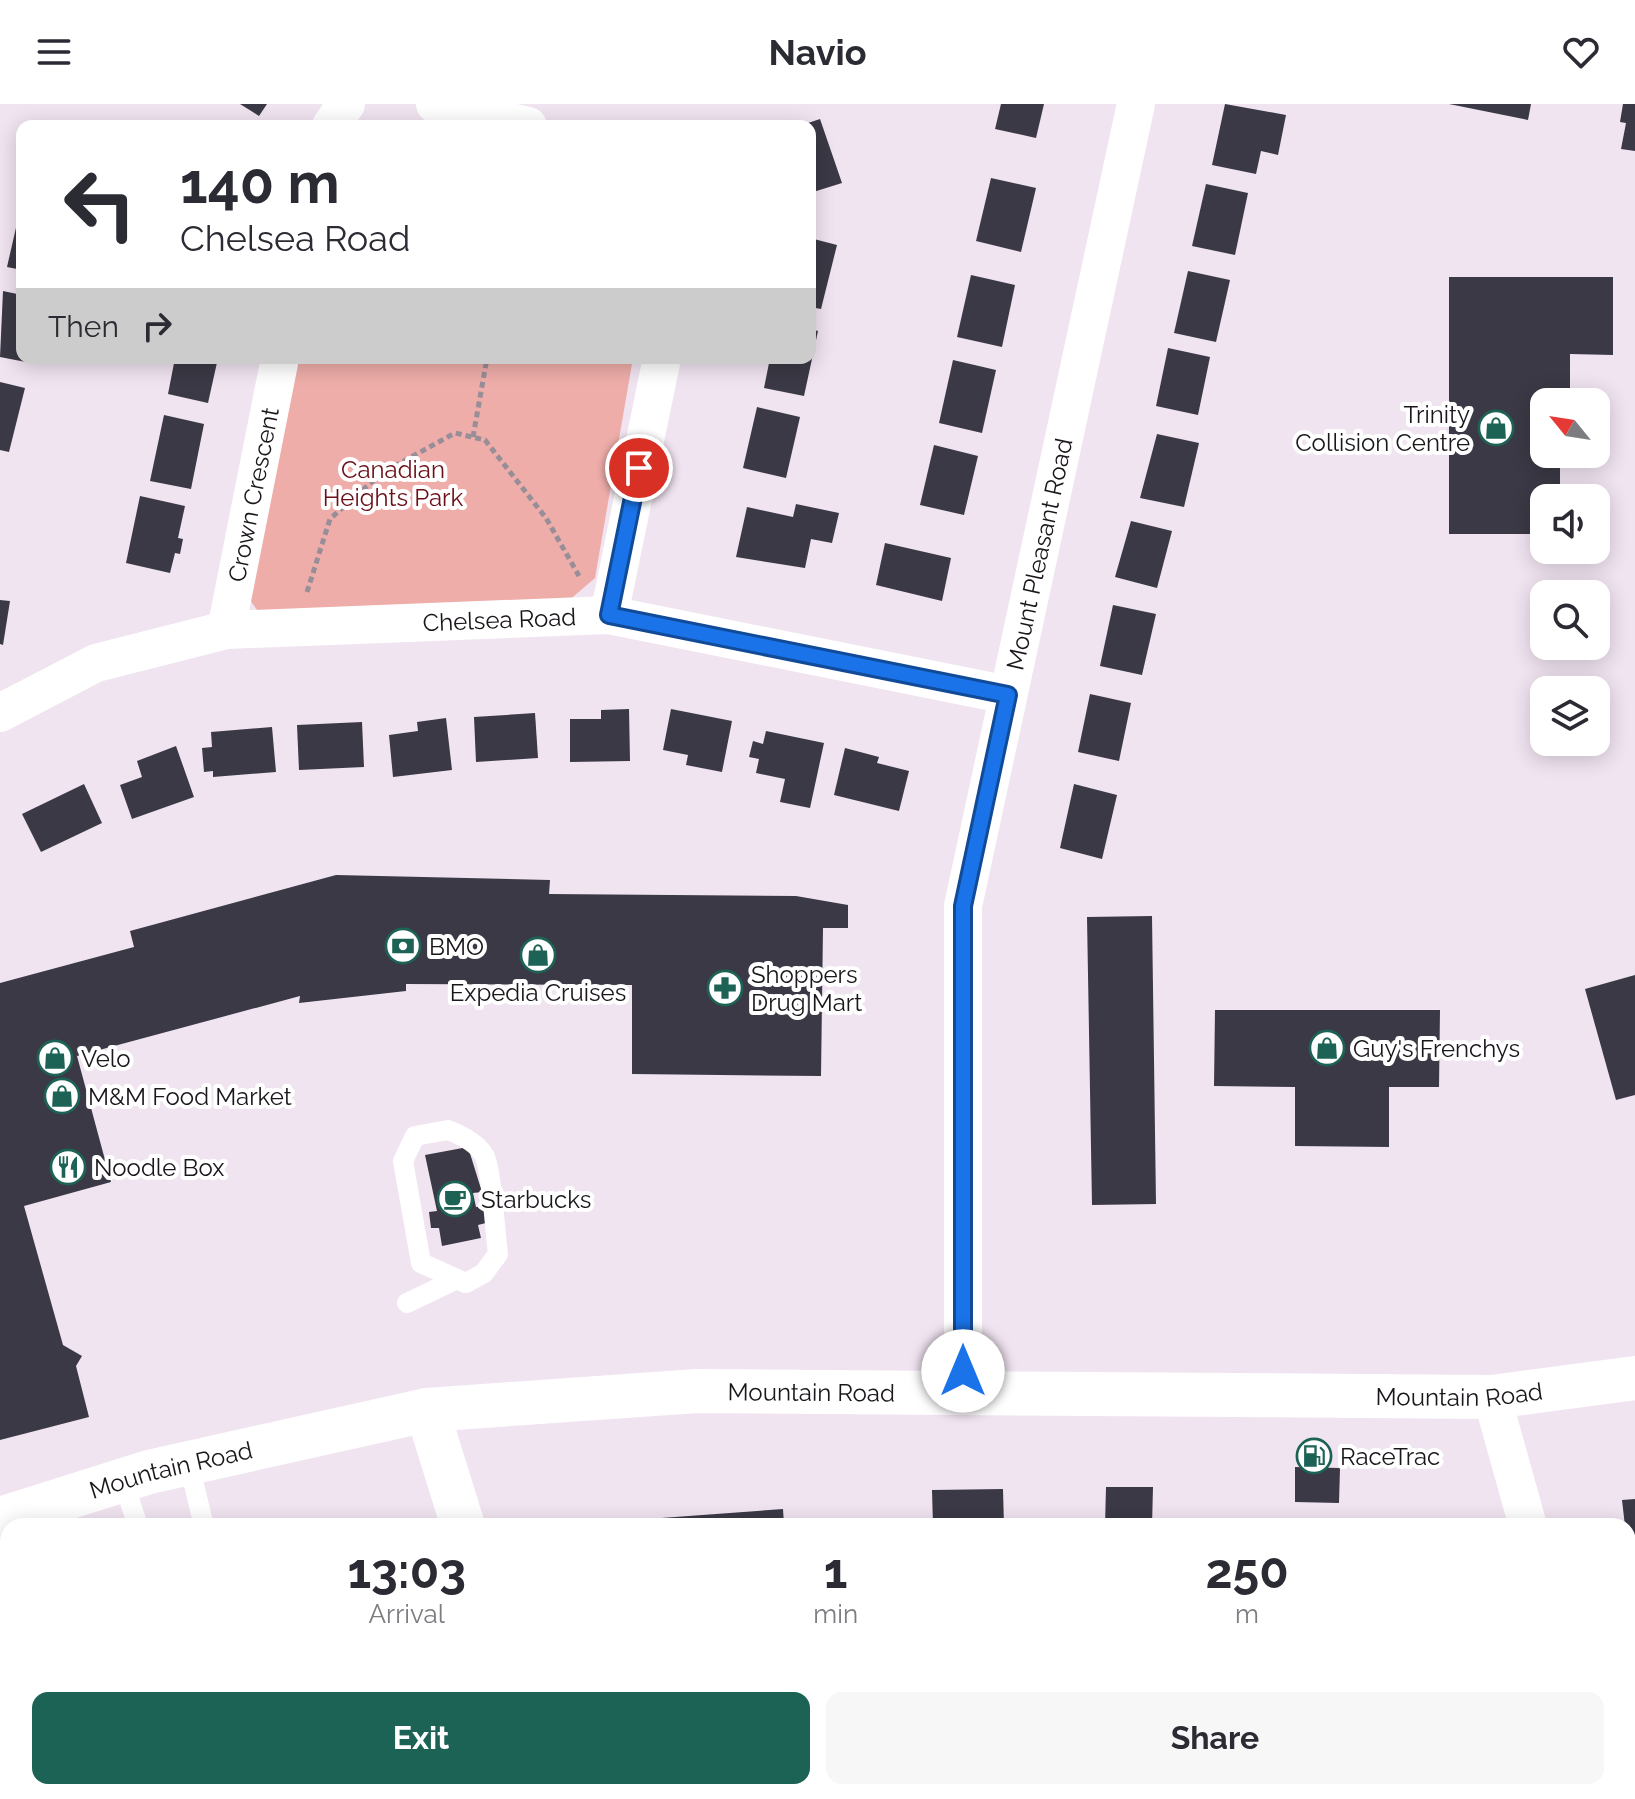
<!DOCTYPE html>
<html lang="en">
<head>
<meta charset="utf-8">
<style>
  body { margin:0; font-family:Raleway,sans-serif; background:#f7f7f7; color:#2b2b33; height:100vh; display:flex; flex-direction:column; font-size:30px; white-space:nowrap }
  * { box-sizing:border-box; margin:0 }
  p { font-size:26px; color:#7c7c81 }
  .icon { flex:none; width:44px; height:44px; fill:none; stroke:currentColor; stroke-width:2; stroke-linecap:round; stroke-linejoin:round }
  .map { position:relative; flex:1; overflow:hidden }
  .panel { position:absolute; left:0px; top:1414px; width:1636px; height:282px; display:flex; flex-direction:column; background:#fff; border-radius:24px 24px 0 0; box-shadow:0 4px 20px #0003 }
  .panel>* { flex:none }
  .top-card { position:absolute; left:16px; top:16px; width:800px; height:244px; border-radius:16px; box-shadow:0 4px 20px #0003; background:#fff; color:#2b2b33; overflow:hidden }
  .needle { width:52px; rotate:300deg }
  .tools { position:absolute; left:1530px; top:284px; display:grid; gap:16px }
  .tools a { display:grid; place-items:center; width:80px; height:80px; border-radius:16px; background:#fff; box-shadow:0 4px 20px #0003; font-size:40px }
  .pin { position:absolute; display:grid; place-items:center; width:68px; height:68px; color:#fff; margin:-34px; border:4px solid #fff; border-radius:50%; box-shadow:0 2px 8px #0007 }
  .me { position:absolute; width:88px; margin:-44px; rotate:0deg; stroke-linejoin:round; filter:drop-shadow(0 0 6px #0008) }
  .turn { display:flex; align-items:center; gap:28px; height:168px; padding:0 32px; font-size:36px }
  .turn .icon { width:104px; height:104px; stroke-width:2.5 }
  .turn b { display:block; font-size:56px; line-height:68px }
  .then { display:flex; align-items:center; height:76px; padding:0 32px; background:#0003; gap:16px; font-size:30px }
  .eta { display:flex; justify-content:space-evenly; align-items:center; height:136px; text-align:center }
  .eta b { font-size:48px; font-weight:700; line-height:56px }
  .cta { display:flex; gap:16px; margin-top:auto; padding:16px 32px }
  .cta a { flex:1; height:92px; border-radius:16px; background:#1d6355; color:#fff; font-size:32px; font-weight:700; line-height:92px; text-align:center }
  .cta a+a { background:#f7f7f7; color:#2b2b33 }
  header { display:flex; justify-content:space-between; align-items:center; height:104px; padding:0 32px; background:#fff; font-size:36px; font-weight:700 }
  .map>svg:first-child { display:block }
</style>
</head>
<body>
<header><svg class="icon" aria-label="menu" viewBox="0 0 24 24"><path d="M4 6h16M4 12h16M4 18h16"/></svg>Navio<svg class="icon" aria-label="heart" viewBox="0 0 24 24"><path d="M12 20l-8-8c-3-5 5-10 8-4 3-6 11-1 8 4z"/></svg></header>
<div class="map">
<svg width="1635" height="1695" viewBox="0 0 1635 1695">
  <rect width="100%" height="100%" fill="#f0e4f1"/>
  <polygon fill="#eeada9" points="291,254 633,254 595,474 567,498 258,507 243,487"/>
  <g fill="#3b3945">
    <polygon points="240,0 267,0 259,12"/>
    <polygon points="1001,0 1044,0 1036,34 995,25"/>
    <polygon points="1225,0 1286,11 1278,51 1261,47 1256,70 1212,61"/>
    <polygon points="1449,0 1531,0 1528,16"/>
    <polygon points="1623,0 1635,0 1635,47 1621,45 1626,19 1620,18"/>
    <polygon points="820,15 842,79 810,89 810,22 802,21"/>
    <polygon points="991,74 1036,84 1021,148 976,137"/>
    <polygon points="1206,80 1248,89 1235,151 1192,142"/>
    <polygon points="21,102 22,102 22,166 7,163"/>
    <polygon points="810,134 837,141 821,205 810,203"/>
    <polygon points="1188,167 1230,176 1216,238 1174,229"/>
    <polygon points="971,171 1015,181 1002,243 957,233"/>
    <polygon points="1449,173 1613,173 1613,251 1570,250 1570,294 1544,298 1544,350 1560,350 1560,394 1544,394 1544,430 1449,430"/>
    <polygon points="3,187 22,191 22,254 32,254 31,259 0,253"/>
    <polygon points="810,225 818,227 804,292 764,284 770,254 810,254"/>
    <polygon points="1168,244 1210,253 1198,311 1156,302"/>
    <polygon points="175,254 218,254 208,299 168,290"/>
    <polygon points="953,256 996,266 982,329 939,319"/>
    <polygon points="0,278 25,284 9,348 0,346"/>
    <polygon points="757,303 800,313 786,374 743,364"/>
    <polygon points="164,311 204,320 191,385 150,377"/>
    <polygon points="1157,330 1199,339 1184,403 1140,394"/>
    <polygon points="934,341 978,352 964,411 920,401"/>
    <polygon points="140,392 185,402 178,434 183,435 180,450 175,449 170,469 126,459"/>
    <polygon points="796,400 839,409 832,439 811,435 805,464 736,453 747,403 793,413"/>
    <polygon points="1131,417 1172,427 1157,484 1115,473"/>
    <polygon points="885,439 951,454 942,497 876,481"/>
    <polygon points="0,496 10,497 3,541 0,540"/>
    <polygon points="1113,501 1156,510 1142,571 1100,562"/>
    <polygon points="1090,590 1131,599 1119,657 1078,648"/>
    <polygon points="629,605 630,657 570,658 570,615 601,615 601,606"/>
    <polygon points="671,605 732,617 722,668 686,661 688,651 663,646"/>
    <polygon points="535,609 538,654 476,658 474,613"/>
    <polygon points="446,614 452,666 393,673 389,631 418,627 417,618"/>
    <polygon points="362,618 364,663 299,666 297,621"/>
    <polygon points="272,623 276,668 213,673 213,667 204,668 202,644 212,643 211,628"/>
    <polygon points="766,627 824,639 810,704 780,698 785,675 756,669 759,655 749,653 753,637 763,640"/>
    <polygon points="176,642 194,693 132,715 120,681 142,673 137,657"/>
    <polygon points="845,644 879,653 877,659 909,667 899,707 834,691"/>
    <polygon points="84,680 102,719 41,748 22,710"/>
    <polygon points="1074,680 1117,691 1102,755 1060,744"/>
    <polygon points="336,771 550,776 549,790 796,792 848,801 848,824 823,824 821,972 632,970 632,881 406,880 406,887 299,899 300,892 77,952 111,1078 24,1102 63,1241 82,1252 76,1262 89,1313 0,1336 0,879 134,843 130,827"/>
    <polygon points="1152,812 1156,1100 1092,1101 1087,813"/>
    <polygon points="1635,871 1635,991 1616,996 1585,885"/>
    <polygon points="1215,906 1440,906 1439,983 1389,983 1389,1043 1295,1042 1295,983 1214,982"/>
    <polygon points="468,1043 482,1088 473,1089 476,1103 487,1102 490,1118 478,1121 481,1134 442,1142 439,1124 431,1124 429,1108 437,1107 425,1051"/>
    <polygon points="1295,1363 1340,1364 1339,1399 1295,1398"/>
    <polygon points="1106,1383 1153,1383 1152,1422 1105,1422"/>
    <polygon points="1003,1385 1004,1422 933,1422 932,1386"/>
    <polygon points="1635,1395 1635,1469 1631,1469 1628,1422 1625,1422 1622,1396"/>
    <polygon points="783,1405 784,1422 593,1422 593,1419"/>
  </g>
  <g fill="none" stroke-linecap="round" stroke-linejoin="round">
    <g stroke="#978e98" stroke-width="5" stroke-dasharray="6 4" stroke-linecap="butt">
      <polyline points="473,333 487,254"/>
      <polyline points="307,488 330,415 382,369 455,329 485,336 546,414 579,472"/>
    </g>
    <g stroke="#fff" stroke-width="20">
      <path d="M 448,1026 C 461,1031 476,1038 484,1051 C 492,1065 495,1130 498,1150 L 484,1169 L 466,1179 L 421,1159 L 403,1057 L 415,1032 Z"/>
      <polyline points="407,1199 455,1176"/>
      <polyline points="189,1360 204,1422"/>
      <polyline points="123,1377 138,1422"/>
      <polyline points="0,1445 8,1471"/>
    </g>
    <g stroke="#fff" stroke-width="38">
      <polyline points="435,0 528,22"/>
      <polyline points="331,22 346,0"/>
      <polyline points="609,511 662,254"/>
      <path id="s1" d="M 226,526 L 280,254"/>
      <path id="s2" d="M 0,609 L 96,559 L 226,526 L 609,511 L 1008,591"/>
      <path id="s3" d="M 963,1286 L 963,802 L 1136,0"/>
      <polyline points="1492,1293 1528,1422"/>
      <polyline points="1628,1678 1635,1677"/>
      <polyline points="812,1688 814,1695"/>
      <polyline points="1187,1688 1189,1695"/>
      <polyline points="1602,1688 1604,1695"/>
    </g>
    <g stroke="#fff" stroke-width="44">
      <polyline points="427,1306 463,1422"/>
      <polyline points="546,1688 549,1695"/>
    </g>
    <path stroke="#fff" stroke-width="44" id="s4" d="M 0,1415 L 149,1368 L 427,1306 L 697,1287 L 1492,1293 L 1635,1274"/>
  </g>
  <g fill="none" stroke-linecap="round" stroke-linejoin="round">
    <g stroke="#114b97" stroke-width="20">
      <polyline id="route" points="639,364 609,511 1008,591 963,802 963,1267"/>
    </g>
    <use href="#route" stroke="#1a73e8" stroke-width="14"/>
  </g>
  <defs>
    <g id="shop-ring" transform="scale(1.8)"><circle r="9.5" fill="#fff" stroke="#1d6355" stroke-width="1.5"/><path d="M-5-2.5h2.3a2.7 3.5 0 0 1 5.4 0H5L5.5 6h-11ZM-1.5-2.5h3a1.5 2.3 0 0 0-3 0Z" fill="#1d6355"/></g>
    <g id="bank-ring" transform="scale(1.8)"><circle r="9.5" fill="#fff" stroke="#1d6355" stroke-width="1.5"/><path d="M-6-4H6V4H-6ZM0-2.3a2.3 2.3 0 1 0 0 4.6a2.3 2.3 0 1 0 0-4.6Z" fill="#1d6355"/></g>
    <g id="pharmacy-ring" transform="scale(1.8)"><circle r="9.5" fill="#fff" stroke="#1d6355" stroke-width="1.5"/><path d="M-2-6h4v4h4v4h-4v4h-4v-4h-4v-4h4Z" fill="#1d6355"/></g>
    <g id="restaurant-ring" transform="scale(1.8)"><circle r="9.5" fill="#fff" stroke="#1d6355" stroke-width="1.5"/><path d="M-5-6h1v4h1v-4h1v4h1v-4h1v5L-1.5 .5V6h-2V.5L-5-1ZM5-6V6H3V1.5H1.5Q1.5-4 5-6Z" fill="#1d6355"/></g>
    <g id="cafe-ring" transform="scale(1.8)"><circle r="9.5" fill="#fff" stroke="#1d6355" stroke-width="1.5"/><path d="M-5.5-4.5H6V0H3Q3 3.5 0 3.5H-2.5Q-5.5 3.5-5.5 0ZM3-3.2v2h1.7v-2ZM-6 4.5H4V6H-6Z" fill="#1d6355"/></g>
    <g id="fuel-ring" transform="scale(1.8)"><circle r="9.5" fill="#fff" stroke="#1d6355" stroke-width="1.5"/><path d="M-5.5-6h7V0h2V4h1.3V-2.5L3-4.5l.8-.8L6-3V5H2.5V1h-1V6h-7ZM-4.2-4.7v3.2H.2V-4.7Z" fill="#1d6355"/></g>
  </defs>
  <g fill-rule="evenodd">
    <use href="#shop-ring" x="1496" y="324"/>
    <use href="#bank-ring" x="403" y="842"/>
    <use href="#shop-ring" x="538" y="851"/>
    <use href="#pharmacy-ring" x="725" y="884"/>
    <use href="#shop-ring" x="1327" y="944"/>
    <use href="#shop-ring" x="55" y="954"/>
    <use href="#shop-ring" x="62" y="992"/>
    <use href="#restaurant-ring" x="68" y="1063"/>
    <use href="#cafe-ring" x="455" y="1095"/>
    <use href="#fuel-ring" x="1314" y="1352"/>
  </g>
  <g text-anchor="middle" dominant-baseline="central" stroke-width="8" stroke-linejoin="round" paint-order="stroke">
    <g font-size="24" fill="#1a161b" stroke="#fff" text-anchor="start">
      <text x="1470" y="310" text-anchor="end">Trinity<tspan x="1470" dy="28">Collision Centre</tspan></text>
      <text x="429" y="842">BMO</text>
      <text x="751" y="870">Shoppers<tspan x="751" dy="28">Drug Mart</tspan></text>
      <text x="538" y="888" text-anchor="middle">Expedia Cruises</text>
      <text x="1353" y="944">Guy's Frenchys</text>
      <text x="81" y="954">Velo</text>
      <text x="88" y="992">M&amp;M Food Market</text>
      <text x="94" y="1063">Noodle Box</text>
      <text x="481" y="1095">Starbucks</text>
      <text x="1340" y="1352">RaceTrac</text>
    </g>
    <g font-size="24" fill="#6a0e17" stroke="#fff">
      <text x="393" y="365">Canadian<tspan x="393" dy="28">Heights Park</tspan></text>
    </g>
    <g font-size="24" fill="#1a161b" stroke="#fff">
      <text stroke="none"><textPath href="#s1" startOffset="138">Crown Crescent</textPath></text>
      <text stroke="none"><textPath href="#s3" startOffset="844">Mount Pleasant Road</textPath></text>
      <text stroke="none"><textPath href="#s2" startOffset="516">Chelsea Road</textPath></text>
      <text stroke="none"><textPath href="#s4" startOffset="826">Mountain Road</textPath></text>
      <text stroke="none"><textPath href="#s4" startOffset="1474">Mountain Road</textPath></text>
      <text stroke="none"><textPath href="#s4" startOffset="178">Mountain Road</textPath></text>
    </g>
  </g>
</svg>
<div class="tools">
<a><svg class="needle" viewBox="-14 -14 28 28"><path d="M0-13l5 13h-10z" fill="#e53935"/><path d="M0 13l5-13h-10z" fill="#7c7c81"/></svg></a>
<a><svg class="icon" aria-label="sound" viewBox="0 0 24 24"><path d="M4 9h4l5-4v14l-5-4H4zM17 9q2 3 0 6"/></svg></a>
<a><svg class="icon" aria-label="search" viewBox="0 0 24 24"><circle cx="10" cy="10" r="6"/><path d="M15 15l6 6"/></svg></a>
<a><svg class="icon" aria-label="layers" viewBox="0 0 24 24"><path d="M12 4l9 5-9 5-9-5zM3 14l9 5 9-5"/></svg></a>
</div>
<div class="pin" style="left:639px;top:364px;background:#d93025"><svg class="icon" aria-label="arrive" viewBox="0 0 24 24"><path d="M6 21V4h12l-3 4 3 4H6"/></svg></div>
<svg class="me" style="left:963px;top:1267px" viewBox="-20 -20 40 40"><circle r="19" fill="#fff"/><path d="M0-13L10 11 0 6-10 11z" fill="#1a73e8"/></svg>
<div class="top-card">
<div class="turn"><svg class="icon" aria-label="left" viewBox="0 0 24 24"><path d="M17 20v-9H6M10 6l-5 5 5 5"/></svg><div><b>140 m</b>Chelsea Road</div></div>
<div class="then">Then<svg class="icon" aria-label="right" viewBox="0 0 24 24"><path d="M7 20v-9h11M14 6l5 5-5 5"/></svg></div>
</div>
<section class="panel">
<div class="eta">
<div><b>13:03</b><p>Arrival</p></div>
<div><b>1</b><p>min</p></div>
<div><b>250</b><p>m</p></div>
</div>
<div class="cta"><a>Exit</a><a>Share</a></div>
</section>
</div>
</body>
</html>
